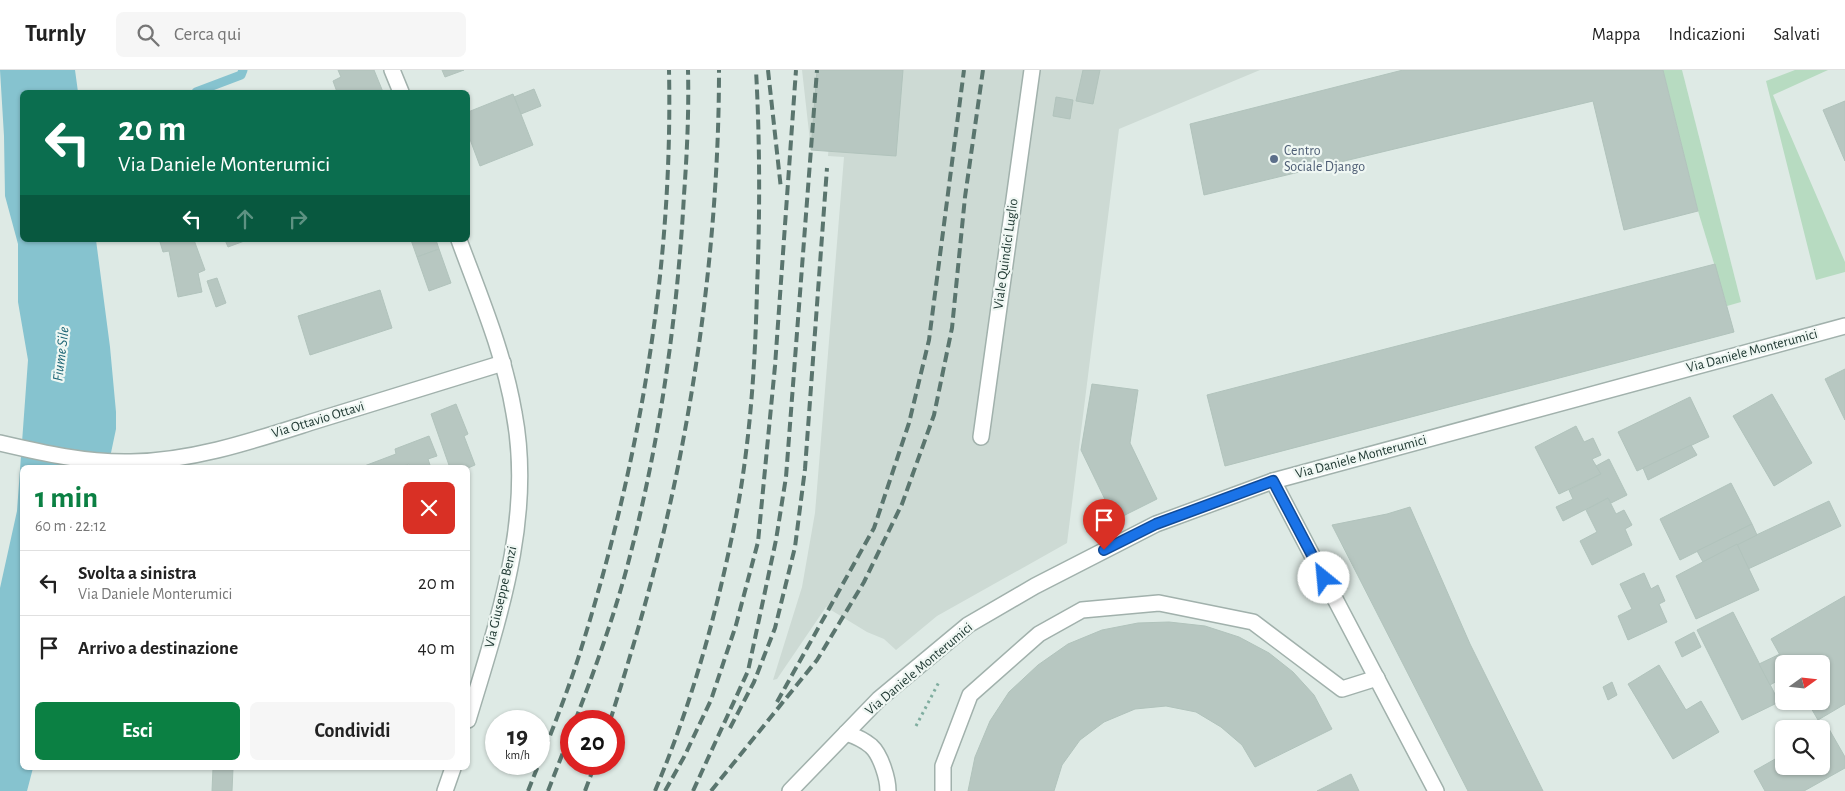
<!DOCTYPE html>
<html lang="it">
<head>
<meta charset="utf-8">
<style>
  body { margin:0; font-family:"Alegreya Sans",sans-serif; background:#f6f6f6; color:#222; height:100vh; display:flex; flex-direction:column; font-size:19px; white-space:nowrap }
  * { box-sizing:border-box; margin:0 }
  p { font-size:16px; color:#767676 }
  .icon { flex:none; width:28px; height:28px; fill:none; stroke:currentColor; stroke-width:2; stroke-linecap:round; stroke-linejoin:round }
  .map { position:relative; flex:1; overflow:hidden }
  .details { position:absolute; left:20px; top:395px; width:450px; height:305px; display:flex; flex-direction:column; background:#fff; border-radius:8px; box-shadow:0 1px 4px #0004 }
  .details>* { flex:none }
  .top-card { position:absolute; left:20px; top:20px; width:450px; height:152px; border-radius:8px; box-shadow:0 1px 4px #0004; background:#0b6e4f; color:#fff; overflow:hidden }
  .needle { width:32px; rotate:75deg }
  .controls { position:absolute; left:1775px; top:585px; display:grid; gap:10px }
  .controls a { display:grid; place-items:center; width:55px; height:55px; border-radius:8px; background:#fff; box-shadow:0 1px 4px #0004; font-size:25px }
  .speed { position:absolute; left:485px; top:640px; display:flex; gap:10px; font-size:25px; font-weight:700; text-align:center }
  .speed>* { display:grid; place-content:center; width:65px; height:65px; border-radius:50%; background:#fff; box-shadow:0 1px 4px #0004; line-height:1 }
  .speed small { font-size:12px; font-weight:400 }
  .speed .limit { border:8px solid #d22; background:#fff; color:#111 }
  .pin { position:absolute; display:grid; place-items:center; width:42px; height:42px; color:#fff; margin:-51px -21px; border-radius:50% 50% 50% 0; rotate:-45deg; box-shadow:0 0 5px #0007 }
  .pin .icon { rotate:45deg }
  .me { position:absolute; width:55px; margin:-28px; rotate:332deg; stroke-linejoin:round; filter:drop-shadow(0 0 4px #0008) }
  .turn { display:flex; align-items:center; gap:18px; height:105px; padding:0 15px; font-size:22px }
  .turn .icon { width:65px; height:65px; stroke-width:2.5 }
  .turn b { display:block; font-size:35px; line-height:42px }
  .lanes { display:flex; align-items:center; height:48px; padding:0 15px; background:#0003; justify-content:center; gap:25px; direction:ltr }
  .lanes .off { opacity:.35 }
  .round { display:grid; place-items:center; flex:none; width:52px; height:52px; border-radius:8px; background:#f6f6f6 }
  .head { display:flex; align-items:center; justify-content:space-between; height:85px; padding:0 15px }
  h1 { font-size:30px; font-weight:600; line-height:38px; color:#0b8043 }
  .button { display:flex; gap:10px; margin-top:auto; padding:10px 15px }
  .button a { flex:1; height:58px; border-radius:8px; background:#0b8043; color:#fff; font-size:20px; font-weight:600; line-height:58px; text-align:center }
  .button a+a { background:#f6f6f6; color:#222 }
  ul { padding:0; list-style:none }
  li { display:flex; align-items:center; gap:15px; height:65px; padding:0 15px; border-top:1px solid #e0e0e0 }
  li div { flex:1 }
  li b { display:block; font-size:19px }
  li em { font-style:normal }
  header { display:flex; align-items:center; gap:30px; box-sizing:border-box; height:70px; padding:0 25px; background:#fff; border-bottom:1px solid #e0e0e0 }
  header strong { font-size:24px }
  nav { display:flex; gap:28px; margin-inline-start:auto; font-size:18px }
  .search { width:350px; height:45px; background:#f6f6f6; display:flex; align-items:center; gap:12px; box-sizing:border-box; padding:0 18px; border-radius:8px; color:#767676; font-size:19px }
  .map>svg:first-child { display:block }
</style>
</head>
<body>
<header>
<strong>Turnly</strong>
<div class="search"><svg class="icon" aria-label="search" viewBox="0 0 24 24"><circle cx="10" cy="10" r="6"/><path d="M15 15l6 6"/></svg>Cerca qui</div>
<nav><a>Mappa</a><a>Indicazioni</a><a>Salvati</a></nav>
</header>
<div class="map">
<svg width="1845" height="721" viewBox="0 0 1845 721">
  <rect width="100%" height="100%" fill="#deeae5"/>
  <polygon fill="#cddad4" points="802,0 1260,0 1119,59 1067,473 937,546 896,580 884,569 867,562 826,537 777,609 773,610 802,517 815,443 844,87 828,86 829,73 811,80"/>
  <g fill="#b7dbc1">
    <polygon points="1663,0 1682,0 1741,232 1727,236 1698,141"/>
    <polygon points="1795,0 1828,0 1773,25 1845,192 1845,202 1816,210 1766,11"/>
  </g>
  <polygon fill="#86c3cf" points="0,0 75,0 78,22 22,22 22,170 96,170 110,277 116,342 116,359 108,397 22,398 22,698 33,698 27,721 0,721 0,518 17,441 28,290 18,232 18,174 5,126 4,66"/>
  <g fill="none" stroke-linecap="round" stroke-linejoin="round">
    <polyline stroke="#86c3cf" stroke-width="9" points="196,22 241,5 243,0"/>
  </g>
  <g fill="#b7c7c1" stroke="#b1c3bc">
    <polygon points="338,0 374,0 383,22 337,22 333,11 341,7"/>
    <polygon points="442,0 464,0 445,7"/>
    <polygon points="817,0 903,0 896,86 811,80"/>
    <polygon points="1083,0 1100,0 1093,34 1076,31"/>
    <polygon points="1403,0 1663,0 1698,141 1624,160 1593,31 1204,125 1190,54"/>
    <polygon points="534,19 541,36 521,44 514,27"/>
    <polygon points="513,24 533,75 480,96 468,64 468,42"/>
    <polygon points="1056,27 1073,30 1070,49 1053,46"/>
    <polygon points="1845,31 1845,91 1823,40"/>
    <polygon points="167,170 194,170 205,200 198,203 202,222 178,227 169,181 163,182 160,172"/>
    <polygon points="225,170 247,170 228,177"/>
    <polygon points="411,170 436,170 439,179 417,187"/>
    <polygon points="439,179 451,213 429,221 417,187"/>
    <polygon points="1715,194 1734,262 1225,396 1207,325"/>
    <polygon points="217,208 226,233 216,237 207,211"/>
    <polygon points="380,220 392,258 310,285 298,246"/>
    <polygon points="1845,299 1845,350 1825,309"/>
    <polygon points="1092,314 1138,320 1130,373 1157,429 1115,450 1081,380"/>
    <polygon points="1772,324 1812,393 1774,416 1733,346"/>
    <polygon points="1690,327 1709,367 1637,401 1618,362"/>
    <polygon points="456,334 468,364 464,366 475,395 468,398 450,398 431,344"/>
    <polygon points="1576,356 1584,372 1593,368 1601,385 1592,389 1601,404 1559,424 1535,377"/>
    <polygon points="429,366 437,386 428,389 431,398 410,398 409,394 399,398 359,398 396,384 395,379"/>
    <polygon points="1691,375 1697,385 1648,410 1643,398"/>
    <polygon points="1609,389 1627,425 1611,433 1608,428 1563,451 1556,437 1573,429 1569,420 1601,404 1596,396"/>
    <polygon points="1731,413 1752,454 1680,490 1660,449"/>
    <polygon points="1608,428 1616,444 1624,440 1632,455 1625,459 1632,475 1592,495 1580,471 1597,462 1586,440"/>
    <polygon points="1829,431 1841,456 1748,499 1737,474"/>
    <polygon points="1410,437 1470,574 1543,721 1468,721 1332,455 1387,444"/>
    <polygon points="1752,454 1757,465 1703,492 1697,481"/>
    <polygon points="1737,474 1759,520 1696,549 1676,506"/>
    <polygon points="1644,503 1651,519 1658,515 1665,531 1659,534 1667,552 1628,570 1618,546 1632,539 1620,514"/>
    <polygon points="1845,526 1845,634 1818,650 1807,631 1821,631 1821,594 1785,594 1771,569"/>
    <polygon points="1733,542 1779,632 1742,650 1697,560"/>
    <polygon points="1169,552 1205,556 1239,567 1269,583 1293,602 1314,625 1332,659 1255,697 1242,675 1221,657 1196,642 1166,636 1135,639 1104,652 1080,670 1062,695 1054,721 968,721 975,687 990,651 1009,622 1038,595 1068,574 1102,560 1138,553"/>
    <polygon points="1694,562 1701,577 1682,587 1675,572"/>
    <polygon points="1780,584 1785,594 1784,594 1784,607 1770,615 1759,594"/>
    <polygon points="1659,595 1686,640 1701,631 1719,662 1673,689 1628,614"/>
    <polygon points="1612,612 1617,625 1608,630 1603,617"/>
    <polygon points="1829,659 1845,687 1845,698 1804,721 1765,721 1754,701 1784,684 1784,696 1821,696 1821,663"/>
    <polygon points="213,698 233,698 232,721 212,721"/>
    <polygon points="1351,704 1359,721 1317,721"/>
  </g>
  <g fill="none" stroke-linecap="round" stroke-linejoin="round">
    <g stroke="#a1b1ac" stroke-width="18">
      <g id="minor">
        <polyline points="392,0 401,22"/>
        <path d="M 459,170 C 480,227 504,283 514,343 C 534,448 498,550 468,650"/>
        <polyline points="981,367 1032,0"/>
        <path d="M 0,373 C 43,383 86,393 131,392 C 194,391 255,370 315,351 C 378,332 440,312 503,293"/>
        <polyline points="1273,411 1436,721"/>
        <path d="M 846,663 C 855,666 864,670 871,676 C 881,685 888,709 888,721"/>
        <polyline points="445,721 453,698"/>
        <polyline points="790,721 879,629 968,555 1035,516 1156,454 1273,411 1845,256"/>
        <polyline points="943,721 943,696 970,625 1039,564 1082,540 1159,533 1253,552 1342,619 1377,608"/>
      </g>
    </g>
    <polyline stroke="#7fad9f" stroke-width="3" stroke-dasharray="2.5 4" stroke-linecap="butt" points="916,656 940,610"/>
    <use href="#minor" stroke="#fff" stroke-width="15"/>
    <g stroke="#5a756e" stroke-width="4" stroke-dasharray="10 5" stroke-linecap="butt">
      <polyline points="768,0 781,119"/>
      <polyline points="777,632 874,458 909,353 929,270 964,0"/>
      <path d="M 575,651 C 594,602 612,552 626,501 C 659,378 677,251 684,125 C 687,83 689,42 688,0"/>
      <path d="M 610,651 C 629,591 647,531 662,469 C 698,319 719,155 719,0"/>
      <polyline points="730,658 754,612 775,558 795,477 805,399 827,98"/>
      <path d="M 528,721 C 547,673 567,625 582,576 C 640,390 673,196 669,0"/>
      <polyline points="548,721 571,662"/>
      <polyline points="585,721 595,694"/>
      <path d="M 655,721 C 689,640 713,557 731,471 C 749,389 755,303 757,219 C 760,146 760,73 756,0"/>
      <polyline points="665,721 684,687 711,630 736,555 758,472 775,296 796,0"/>
      <polyline points="693,721 748,601 776,470 786,407 817,0"/>
      <polyline points="711,721 817,590 864,512 902,434 934,345 952,258 965,127 983,0"/>
    </g>
  </g>
  <g fill="none" stroke-linecap="round" stroke-linejoin="round">
    <g stroke="#114b97" stroke-width="12">
      <polyline id="route" points="1104,480 1156,454 1273,411 1324,508"/>
    </g>
    <use href="#route" stroke="#1a73e8" stroke-width="9"/>
  </g>
  <circle fill="#5c6f8a" stroke="#eff7f3" stroke-width="2" cx="1274" cy="89" r="5"/>
  <g text-anchor="middle" dominant-baseline="central" stroke-width="4.5" stroke-linejoin="round" paint-order="stroke">
    <g font-size="14" fill="#4e5e75" stroke="#eff7f3" text-anchor="start">
      <text x="1284" y="81">Centro<tspan x="1284" dy="16">Sociale Django</tspan></text>
    </g>
    <g font-size="14" fill="#203933" stroke="#eff7f3">
      <text transform="translate(1006 184) rotate(-82)">Viale Quindici Luglio</text>
      <text transform="translate(1752 281) rotate(-15)">Via Daniele Monterumici</text>
      <text transform="translate(318 350) rotate(-17)">Via Ottavio Ottavi</text>
      <text transform="translate(1361 387) rotate(-15)">Via Daniele Monterumici</text>
      <text transform="translate(501 527) rotate(-77)">Via Giuseppe Benzi</text>
      <text transform="translate(919 599) rotate(-40)">Via Daniele Monterumici</text>
    </g>
    <g font-size="15" font-style="italic" fill="#1b6474" stroke="#eff7f3">
      <text transform="translate(61 284) rotate(-83)">Fiume Sile</text>
    </g>
  </g>
</svg>
<div class="controls">
<a><svg class="needle" viewBox="-14 -14 28 28"><path d="M0-13l5 13h-10z" fill="#e53935"/><path d="M0 13l5-13h-10z" fill="#767676"/></svg></a>
<a><svg class="icon" aria-label="search" viewBox="0 0 24 24"><circle cx="10" cy="10" r="6"/><path d="M15 15l6 6"/></svg></a>
</div>
<div class="speed"><div>19<small>km/h</small></div><div class="limit">20</div></div>
<div class="pin" style="left:1104px;top:480px;background:#d93025"><svg class="icon" aria-label="arrive" viewBox="0 0 24 24"><path d="M6 21V4h12l-3 4 3 4H6"/></svg></div>
<svg class="me" style="left:1324px;top:508px" viewBox="-20 -20 40 40"><circle r="19" fill="#fff"/><path d="M0-13L10 11 0 6-10 11z" fill="#1a73e8"/></svg>
<div class="top-card">
<div class="turn"><svg class="icon" aria-label="left" viewBox="0 0 24 24"><path d="M17 20v-9H6M10 6l-5 5 5 5"/></svg><div><b>20 m</b>Via Daniele Monterumici</div></div>
<div class="lanes"><svg class="icon" aria-label="left" viewBox="0 0 24 24"><path d="M17 20v-9H6M10 6l-5 5 5 5"/></svg><svg class="icon off" aria-label="ahead" viewBox="0 0 24 24"><path d="M12 20V5M6 11l6-6 6 6"/></svg><svg class="icon off" aria-label="right" viewBox="0 0 24 24"><path d="M7 20v-9h11M14 6l5 5-5 5"/></svg></div>
</div>
<section class="details">
<div class="head"><div><h1>1 min</h1><p>60 m · 22:12</p></div><a class="round" style="background:#d93025;color:#fff"><svg class="icon" aria-label="close" viewBox="0 0 24 24"><path d="M6 6l12 12M18 6L6 18"/></svg></a></div>
<ul>
<li><svg class="icon" aria-label="left" viewBox="0 0 24 24"><path d="M17 20v-9H6M10 6l-5 5 5 5"/></svg><div><b>Svolta a sinistra</b><p>Via Daniele Monterumici</p></div><em>20 m</em></li>
<li><svg class="icon" aria-label="arrive" viewBox="0 0 24 24"><path d="M6 21V4h12l-3 4 3 4H6"/></svg><div><b>Arrivo a destinazione</b></div><em>40 m</em></li>
</ul>
<div class="button"><a>Esci</a><a>Condividi</a></div>
</section>
</div>
</body>
</html>
